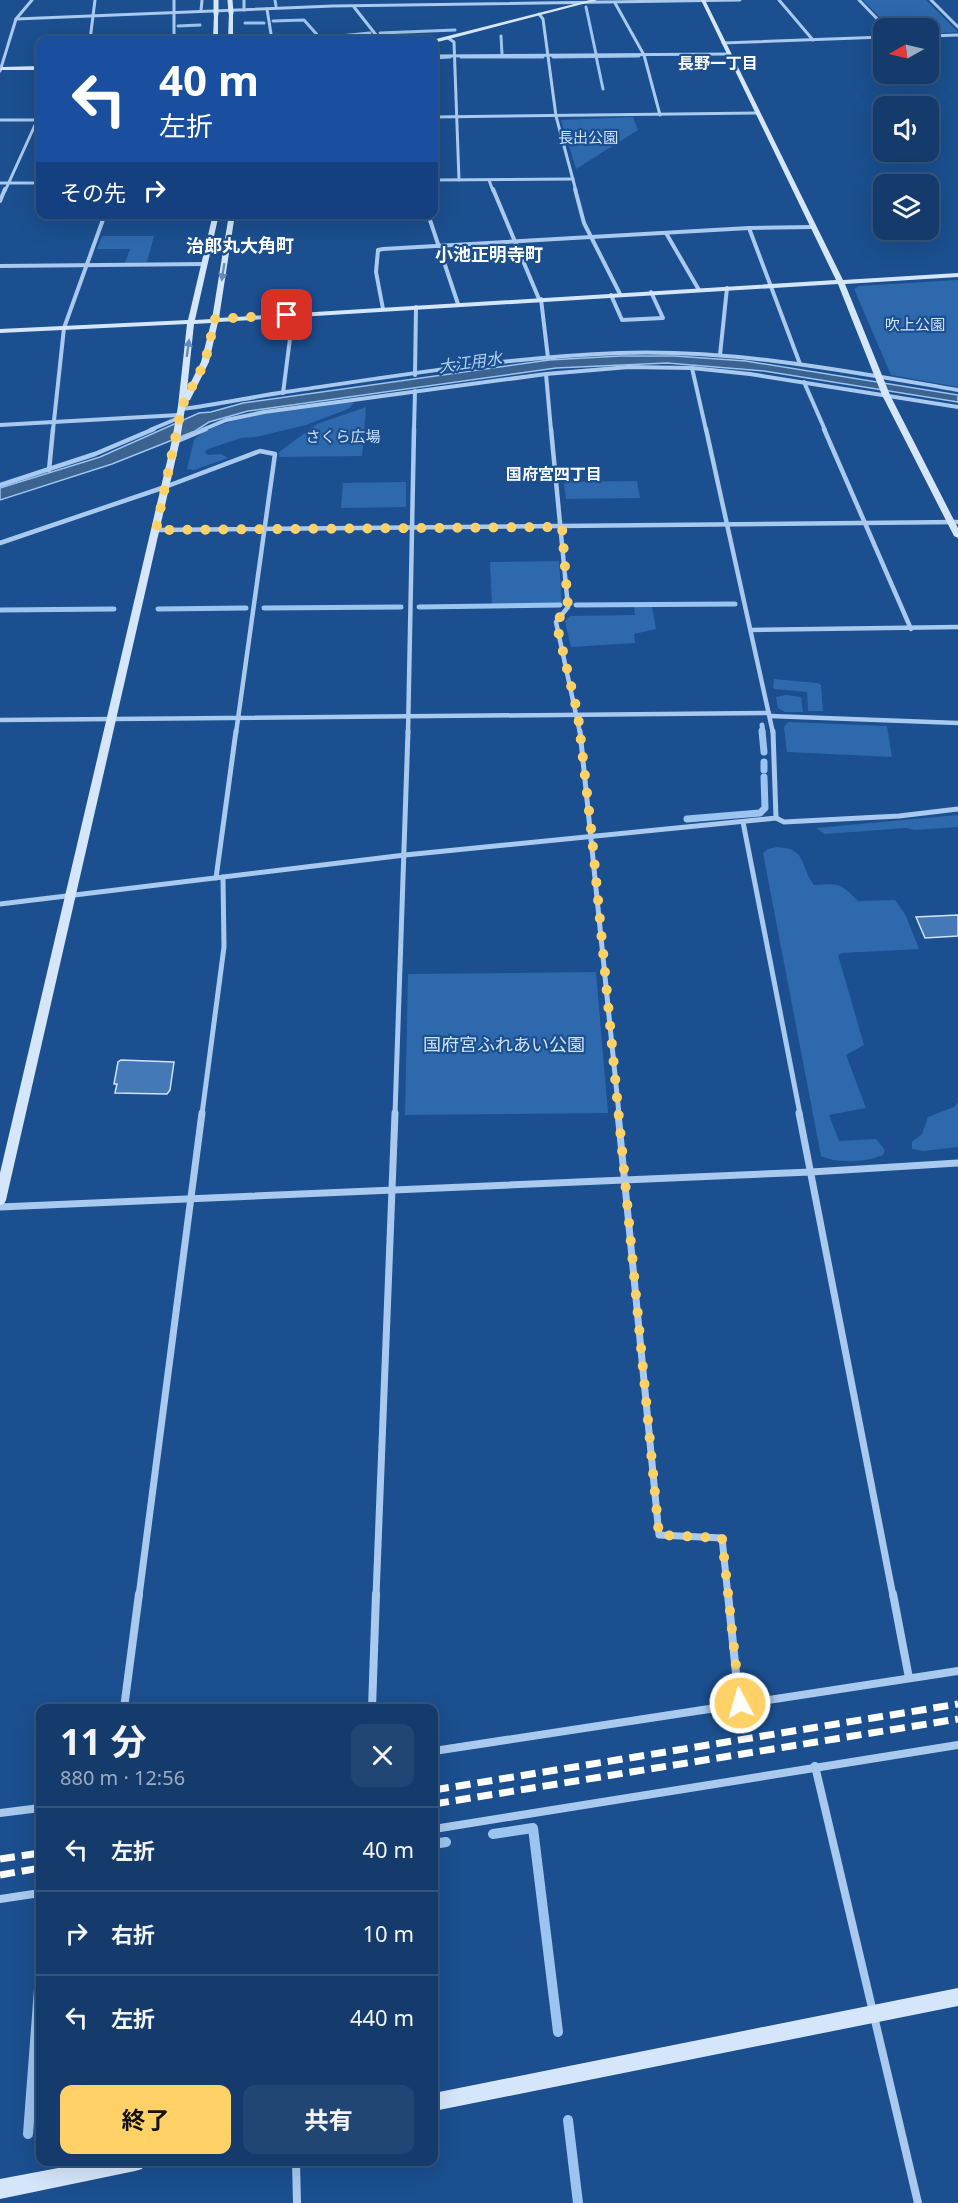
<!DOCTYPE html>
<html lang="ja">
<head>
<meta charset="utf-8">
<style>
  body { margin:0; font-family:"Noto Sans","Noto Sans JP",sans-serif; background:#214673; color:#f1f3f6; height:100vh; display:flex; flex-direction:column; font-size:22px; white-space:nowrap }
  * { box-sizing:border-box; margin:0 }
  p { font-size:20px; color:#9dadc1 }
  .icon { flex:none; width:33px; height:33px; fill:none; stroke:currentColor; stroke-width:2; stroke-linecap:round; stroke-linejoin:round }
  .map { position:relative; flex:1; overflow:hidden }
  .panel { position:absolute; left:36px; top:1704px; width:402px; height:462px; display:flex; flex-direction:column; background:#143b6b; border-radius:12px; box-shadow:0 6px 24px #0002,0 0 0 2px #33557e }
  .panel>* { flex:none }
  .hud { position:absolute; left:36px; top:36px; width:402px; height:183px; border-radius:12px; box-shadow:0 6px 24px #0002,0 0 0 2px #33557e; background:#1a4fa0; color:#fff; overflow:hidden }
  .needle { width:39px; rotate:262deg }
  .tools { position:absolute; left:873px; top:18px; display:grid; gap:12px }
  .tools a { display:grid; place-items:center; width:66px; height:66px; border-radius:12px; background:#143b6b; box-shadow:0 6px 24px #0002,0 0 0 2px #33557e; font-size:30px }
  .pin { position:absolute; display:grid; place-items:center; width:51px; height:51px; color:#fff; margin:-26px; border-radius:12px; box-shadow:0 3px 9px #0006 }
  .me { position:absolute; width:66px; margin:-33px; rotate:354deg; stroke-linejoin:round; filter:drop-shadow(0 0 4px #0008) }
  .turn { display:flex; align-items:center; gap:21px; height:126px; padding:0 24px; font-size:27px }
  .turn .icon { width:78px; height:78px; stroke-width:2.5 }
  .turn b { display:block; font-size:42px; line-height:51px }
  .then { display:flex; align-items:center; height:57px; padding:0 24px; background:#0003; gap:12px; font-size:22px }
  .round { display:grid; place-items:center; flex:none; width:63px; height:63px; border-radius:12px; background:#214673 }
  .head { display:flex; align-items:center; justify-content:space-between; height:102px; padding:0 24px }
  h1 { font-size:36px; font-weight:700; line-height:45px }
  .action { display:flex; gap:12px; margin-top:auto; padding:12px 24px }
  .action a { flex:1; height:69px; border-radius:12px; background:#ffd166; color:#111; font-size:24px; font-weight:700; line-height:69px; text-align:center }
  .action a+a { background:#214673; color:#f1f3f6 }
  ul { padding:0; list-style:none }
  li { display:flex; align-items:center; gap:18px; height:84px; padding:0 24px; border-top:2px solid #33557e }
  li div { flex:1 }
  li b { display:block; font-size:22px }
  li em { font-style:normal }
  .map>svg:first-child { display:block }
</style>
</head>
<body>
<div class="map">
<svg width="958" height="2203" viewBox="0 0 958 2203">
  <rect width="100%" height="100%" fill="#1b4f8f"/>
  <g fill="#2e69ad">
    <polygon points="863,0 926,0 958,32 929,34 928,28 890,28"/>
    <polygon points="633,117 638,130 576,169 561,120"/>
    <polygon points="102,236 154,236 147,262 125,263 130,249 97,249"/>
    <polygon points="958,280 958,387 891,375 854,289 859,286"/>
    <path d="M 352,402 L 354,403 L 348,409 L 306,425 L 256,437 L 241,438 L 208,449 L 205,452 L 208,455 L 221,454 L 228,458 L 194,470 L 187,469 L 194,440 C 217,414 316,407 352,402 Z"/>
    <polygon points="366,407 362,456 279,457 279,452 317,424"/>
    <polygon points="637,481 640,498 566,499 564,482"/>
    <polygon points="406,482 406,507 341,508 343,483"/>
    <polygon points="559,561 562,604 492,605 490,562"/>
    <polygon points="634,607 652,607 656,629 634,634 635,643 571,647 565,621 570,616 635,615"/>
    <polygon points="774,679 817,683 821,685 823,711 808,711 807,692 775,689 773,687"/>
    <polygon points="786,695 801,697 803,712 785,712 778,708 776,697"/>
    <polygon points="788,722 887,726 892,757 787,752 784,727"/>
    <polygon points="958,815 958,827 915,830 906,828 825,834 816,828"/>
    <path d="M 777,847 C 807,848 800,867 814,885 C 841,883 840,883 858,901 L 895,900 L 906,916 L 919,949 L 842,953 L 838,955 L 864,1045 L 846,1055 L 866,1108 L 829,1115 L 839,1141 L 876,1139 L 885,1150 L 883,1155 C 868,1162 837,1164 821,1156 L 763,853 L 768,849 Z"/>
    <polygon points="596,972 608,1113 405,1115 408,974"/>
    <polygon points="958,1102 958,1147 924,1151 912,1149 912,1142 922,1134 928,1117 954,1107"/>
  </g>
  <polygon fill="#3c6290" stroke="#9cc4f0" stroke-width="1.5" points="620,356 675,356 746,361 958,395 958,402 764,371 667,363 556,368 248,411 209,422 195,431 112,464 0,500 0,488 100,457 199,413 211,412 243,403 549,360"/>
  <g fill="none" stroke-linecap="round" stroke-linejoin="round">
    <g stroke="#9cc4f0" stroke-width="3">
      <polyline points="275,0 276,6"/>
      <polyline points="586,7 596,54"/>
      <polyline points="273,21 304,20 320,38 370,33"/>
      <polyline points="245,23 264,23"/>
      <polyline points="178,26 200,25"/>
      <polyline points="380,33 455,30"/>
      <polyline points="501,36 502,54"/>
      <polyline points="596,56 603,89"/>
      <polyline points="461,57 543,57"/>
      <polyline points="553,57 639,56"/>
      <polyline points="435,58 450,57"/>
    </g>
    <g stroke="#9cc4f0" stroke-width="5">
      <polyline points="576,605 735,604"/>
      <polyline points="419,607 560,605"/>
      <polyline points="264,608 401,607"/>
      <polyline points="158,609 246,608"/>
      <polyline points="0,610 114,609"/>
      <polyline points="762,725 763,733"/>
    </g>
    <g stroke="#9cc4f0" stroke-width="7">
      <polyline points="762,731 764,752"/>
      <polyline points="764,762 764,770"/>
      <polyline points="687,819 760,813 765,808 764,777"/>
    </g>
    <g stroke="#9cc4f0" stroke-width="10">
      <polyline points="493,1834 533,1828 558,2032"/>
      <polyline points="434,1844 446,1842"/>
      <polyline points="568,2120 578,2203"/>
      <polyline points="28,2134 40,1976"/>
    </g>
  </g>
  <g fill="#4478b7" stroke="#cfe3fa" stroke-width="1.5">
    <polygon points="958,915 958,936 925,938 916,917"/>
    <polygon points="121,1060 174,1062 170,1090 167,1094 115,1093 117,1084 114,1084 118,1062"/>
  </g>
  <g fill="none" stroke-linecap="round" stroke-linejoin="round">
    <g stroke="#a9c9ee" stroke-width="3">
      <polyline points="174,0 174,40"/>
      <polyline points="244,0 244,10"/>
      <polyline points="779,0 813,40"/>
      <polyline points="859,0 886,28"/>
      <polyline points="931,0 958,27"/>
      <polyline points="615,3 644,55 660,115"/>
      <polyline points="354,7 380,40"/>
      <polyline points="267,9 272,40"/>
      <polyline points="201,11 202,0"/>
      <polyline points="539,14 543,19 556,116 576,191"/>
      <polyline points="16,19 333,6 740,0"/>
      <polyline points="928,36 958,35"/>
      <polyline points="448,38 454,42 459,180"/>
      <polyline points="90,40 95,0"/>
      <polyline points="723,43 884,37"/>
      <polyline points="434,56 729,54"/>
      <polyline points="0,71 16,19 32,0"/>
      <polyline points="434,117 757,113"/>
      <polyline points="0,120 40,120"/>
      <polyline points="434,180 573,179"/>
      <polyline points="489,180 493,191"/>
      <polyline points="0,183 40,183"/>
      <polyline points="5,191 40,114"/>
    </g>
    <g stroke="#a9c9ee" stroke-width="4">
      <polyline points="493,189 539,299"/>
      <polyline points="575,189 584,223 620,294"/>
      <polyline points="0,201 5,189"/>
      <polyline points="428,214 458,304"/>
      <polyline points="749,228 800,364"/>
      <polyline points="666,233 699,290"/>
      <polyline points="0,266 205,264"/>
      <polyline points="611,295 622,320 663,318 651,292"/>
      <polyline points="541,299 548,358"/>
      <polyline points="383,309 376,272 378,250 383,249 749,228 813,227"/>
      <polyline points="720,355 727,288"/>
      <polyline points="692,368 706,430"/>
      <polyline points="546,374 551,430"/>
      <polyline points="415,375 416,307"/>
      <polyline points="804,382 825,430"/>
      <polyline points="283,393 293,315"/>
      <path d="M 182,409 C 217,405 251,397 285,392 C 396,376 508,357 619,353 C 734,349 846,371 958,390"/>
      <polyline points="0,425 179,415"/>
      <polyline points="53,430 64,328 105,214"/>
      <polyline points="150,430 181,417"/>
      <polyline points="202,430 226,420 264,412 546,374 629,367 692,368 750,374 958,407"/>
      <polyline points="414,430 415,391"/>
    </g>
    <g stroke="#a9c9ee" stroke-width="4.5">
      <polyline points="551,429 568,607 556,622 580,733"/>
      <polyline points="706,429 773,733"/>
      <polyline points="824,429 911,629"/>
      <polyline points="175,442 206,429"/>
      <polyline points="49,470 53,429"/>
      <polyline points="0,485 95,454 154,429"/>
      <polyline points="156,530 958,522"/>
      <polyline points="0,543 165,487 260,451 275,454 236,733"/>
      <polyline points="751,630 958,627"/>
      <polyline points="770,716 958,723"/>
      <polyline points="0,720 769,713"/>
      <polyline points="408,733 414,429"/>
    </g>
    <g stroke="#a9c9ee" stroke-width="5">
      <polyline points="580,731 619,1114"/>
      <polyline points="776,818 784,822 899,816 958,809"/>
      <polyline points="743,822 800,1114"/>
      <polyline points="216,878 236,731"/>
      <polyline points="0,904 405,855 776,818 773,731"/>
      <polyline points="202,1114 224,947 223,877"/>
      <polyline points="395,1114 408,731"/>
    </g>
    <g stroke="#a9c9ee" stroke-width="7">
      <polyline points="618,1113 659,1535 722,1538 728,1596"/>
      <polyline points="799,1113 893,1596"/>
      <polyline points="0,1207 811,1172 958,1163"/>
      <polyline points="139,1596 202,1113"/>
      <polyline points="376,1596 395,1113"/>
    </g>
    <g stroke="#a9c9ee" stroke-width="8">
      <polyline points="728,1594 739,1703"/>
      <polyline points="893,1594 909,1678"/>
      <polyline points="124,1708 139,1594"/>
      <polyline points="372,1708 376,1594"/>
      <polyline points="434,1751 958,1671"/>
      <polyline points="815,1766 918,2203"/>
      <polyline points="0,1813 40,1808"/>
      <polyline points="434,1829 958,1745"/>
      <polyline points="0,1899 40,1893"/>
      <polyline points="296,2162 297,2203"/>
    </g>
    <g fill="#d6e6fa" fill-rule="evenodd">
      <polygon points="590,0 598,0 434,43 432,40"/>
      <path d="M 701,0 L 705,0 L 843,280 L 958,273 L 958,277 L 845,284 L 890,395 L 958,528 L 958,538 L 954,536 L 882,395 L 838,284 L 218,322 L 209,362 L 190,400 L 186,402 L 180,440 L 6,1200 L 4,1204 L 0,1205 L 0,1173 L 172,440 L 178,406 L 187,324 L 0,333 L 0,329 L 188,320 L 213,214 L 219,214 L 195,320 L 212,319 L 229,214 L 235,214 L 219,318 L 836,280 ZM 211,323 L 201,362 L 187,390 L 194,324 Z"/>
      <polygon points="231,12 233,13 233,40 228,40 229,13"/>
      <polygon points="216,13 218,14 218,40 213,40 214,14"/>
      <polygon points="40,66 40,70 0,70 2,67"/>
      <polygon points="958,1988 958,2006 434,2111 434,2093"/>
      <polygon points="90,2162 144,2162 142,2169 135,2171 0,2199 0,2179"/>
    </g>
    <g stroke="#fff" stroke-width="7" stroke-dasharray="15 7" stroke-linecap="butt">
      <polyline points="434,1790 958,1704"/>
      <polyline points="434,1804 958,1719"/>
      <polyline points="0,1859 40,1853"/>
      <polyline points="0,1875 40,1868"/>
    </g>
    <g stroke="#d6e6fa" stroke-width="5">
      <polyline points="216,0 216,14"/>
      <polyline points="230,0 231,13"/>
    </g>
  </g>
  <defs><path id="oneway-solid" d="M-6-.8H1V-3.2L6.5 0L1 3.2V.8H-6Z" transform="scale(1.5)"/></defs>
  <g fill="#668bba">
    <use href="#oneway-solid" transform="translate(223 272) rotate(99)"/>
    <use href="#oneway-solid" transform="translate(188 348) rotate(-82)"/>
  </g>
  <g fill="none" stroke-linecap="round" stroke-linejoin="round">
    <polyline stroke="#ffd166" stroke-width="10" stroke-dasharray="0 18" points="287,315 215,319 205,362 182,406 156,530 562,527 568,607 556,622 578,715 592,837 659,1535 722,1538 740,1703"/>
  </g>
  <g text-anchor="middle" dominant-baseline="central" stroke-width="4.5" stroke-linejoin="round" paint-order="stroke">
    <g font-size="15" fill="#cfe3fa" stroke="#1b4f8f">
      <text x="588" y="137">長出公園</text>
      <text x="915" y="324">吹上公園</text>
      <text x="343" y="436">さくら広場</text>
    </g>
    <g font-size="16" font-weight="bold" fill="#fff" stroke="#1b4f8f">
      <text x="718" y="63">長野一丁目</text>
      <text x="554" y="474">国府宮四丁目</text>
    </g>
    <g font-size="16" font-style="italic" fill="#b5d3f5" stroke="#1b4f8f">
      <text transform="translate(470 362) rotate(-8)">大江用水</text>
    </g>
    <g font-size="18" font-weight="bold" fill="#fff" stroke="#1b4f8f">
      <text x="240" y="245">治郎丸大角町</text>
      <text x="489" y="254">小池正明寺町</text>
    </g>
    <g font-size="18" fill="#cfe3fa" stroke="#1b4f8f">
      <text x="504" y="1044">国府宮ふれあい公園</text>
    </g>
  </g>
</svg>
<div class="tools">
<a><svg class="needle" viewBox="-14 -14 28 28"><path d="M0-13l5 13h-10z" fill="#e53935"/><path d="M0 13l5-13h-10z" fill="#9dadc1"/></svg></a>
<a><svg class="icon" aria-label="sound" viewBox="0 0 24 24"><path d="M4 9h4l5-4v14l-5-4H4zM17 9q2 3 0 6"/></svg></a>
<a><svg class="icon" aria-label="layers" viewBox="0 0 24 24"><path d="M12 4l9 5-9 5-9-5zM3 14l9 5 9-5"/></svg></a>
</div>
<div class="pin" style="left:287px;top:315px;background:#d93025"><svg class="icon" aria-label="arrive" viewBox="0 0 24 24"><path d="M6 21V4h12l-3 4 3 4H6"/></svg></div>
<svg class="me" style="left:740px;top:1703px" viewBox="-20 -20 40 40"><circle r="17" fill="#ffd166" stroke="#fff" stroke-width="3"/><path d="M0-11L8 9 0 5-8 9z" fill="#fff"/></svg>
<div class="hud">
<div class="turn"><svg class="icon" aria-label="left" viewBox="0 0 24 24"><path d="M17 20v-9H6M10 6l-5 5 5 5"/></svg><div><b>40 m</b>左折</div></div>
<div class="then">その先<svg class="icon" aria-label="right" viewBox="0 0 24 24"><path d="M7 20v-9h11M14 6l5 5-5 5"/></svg></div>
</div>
<section class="panel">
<div class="head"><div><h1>11 分</h1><p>880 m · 12:56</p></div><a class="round"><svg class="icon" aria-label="close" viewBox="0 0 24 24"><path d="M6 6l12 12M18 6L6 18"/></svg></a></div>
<ul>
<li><svg class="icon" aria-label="left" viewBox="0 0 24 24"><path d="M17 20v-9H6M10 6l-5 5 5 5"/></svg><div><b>左折</b></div><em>40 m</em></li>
<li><svg class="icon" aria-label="right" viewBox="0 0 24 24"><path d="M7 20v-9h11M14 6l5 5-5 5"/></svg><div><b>右折</b></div><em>10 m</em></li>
<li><svg class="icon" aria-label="left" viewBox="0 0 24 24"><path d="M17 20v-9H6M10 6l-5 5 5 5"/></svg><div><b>左折</b></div><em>440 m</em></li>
</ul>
<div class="action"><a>終了</a><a>共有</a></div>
</section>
</div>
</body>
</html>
